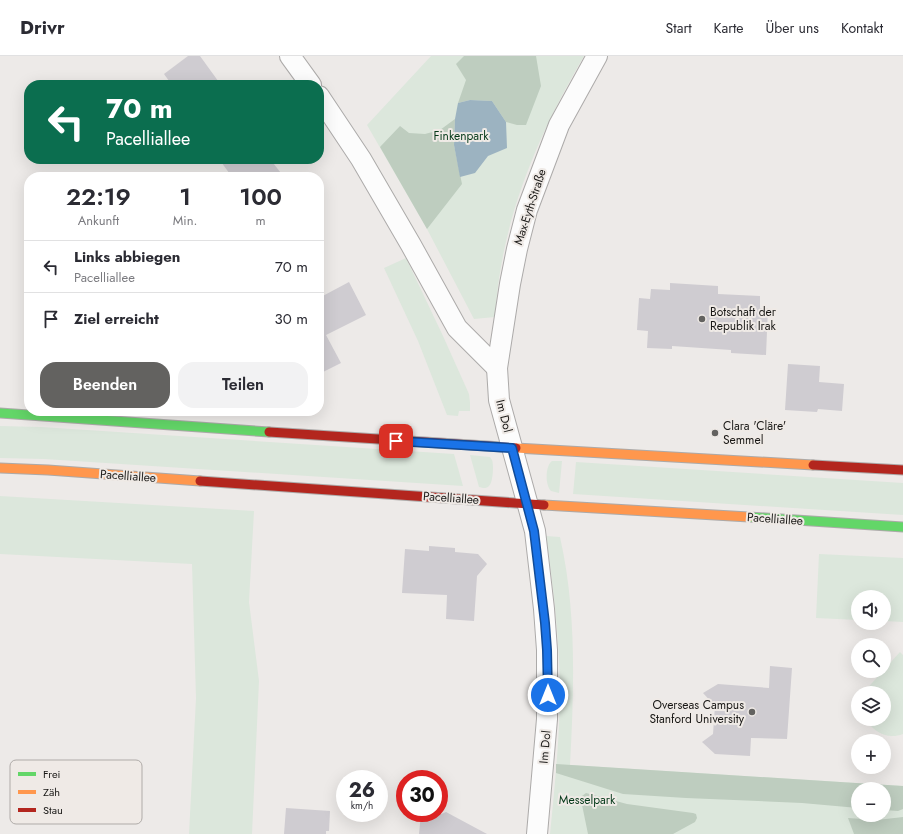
<!DOCTYPE html>
<html lang="de">
<head>
<meta charset="utf-8">
<style>
  body { margin:0; font-family:Jost,sans-serif; background:#f2f2f3; color:#2b2b33; height:100vh; display:flex; flex-direction:column; font-size:15px; white-space:nowrap }
  * { box-sizing:border-box; margin:0 }
  p { font-size:13px; color:#7c7c81 }
  .icon { flex:none; width:22px; height:22px; fill:none; stroke:currentColor; stroke-width:2; stroke-linecap:round; stroke-linejoin:round }
  .map { position:relative; flex:1; overflow:hidden }
  .details { position:absolute; left:24px; top:116px; width:300px; height:244px; display:flex; flex-direction:column; background:#fff; border-radius:16px; box-shadow:0 4px 16px #0002 }
  .details>* { flex:none }
  .banner { position:absolute; left:24px; top:24px; width:300px; height:84px; border-radius:16px; box-shadow:0 4px 16px #0002; background:#0b6e4f; color:#fff; overflow:hidden }
  .tools { position:absolute; left:851px; top:534px; display:grid; gap:8px }
  .tools a { display:grid; place-items:center; width:40px; height:40px; border-radius:50%; background:#fff; box-shadow:0 4px 16px #0002; font-size:20px }
  .speed { position:absolute; left:336px; top:714px; display:flex; gap:8px; font-size:20px; font-weight:700; text-align:center }
  .speed>* { display:grid; place-content:center; width:52px; height:52px; border-radius:50%; background:#fff; box-shadow:0 4px 16px #0002; line-height:1 }
  .speed small { font-size:10px; font-weight:400 }
  .speed .limit { border:6px solid #d22; background:#fff; color:#111 }
  .pin { position:absolute; display:grid; place-items:center; width:34px; height:34px; color:#fff; margin:-17px; border-radius:8px; box-shadow:0 2px 6px #0006 }
  .me { position:absolute; width:44px; margin:-22px; rotate:0deg; stroke-linejoin:round; filter:drop-shadow(0 0 3px #0008) }
  .turn { display:flex; align-items:center; gap:14px; height:84px; padding:0 16px; font-size:18px }
  .turn .icon { width:52px; height:52px; stroke-width:2.5 }
  .turn b { display:block; font-size:28px; line-height:34px }
  .eta { display:flex; justify-content:space-evenly; align-items:center; height:68px; text-align:center }
  .eta b { font-size:24px; font-weight:600; line-height:28px }
  .primary-button { display:flex; gap:8px; margin-top:auto; padding:8px 16px }
  .primary-button a { flex:1; height:46px; border-radius:16px; background:#636260; color:#fff; font-size:16px; font-weight:600; line-height:46px; text-align:center }
  .primary-button a+a { background:#f2f2f3; color:#2b2b33 }
  ul { padding:0; list-style:none }
  li { display:flex; align-items:center; gap:12px; height:52px; padding:0 16px; border-top:1px solid #e1e1e2 }
  li div { flex:1 }
  li b { display:block; font-size:15px }
  li em { font-style:normal }
  header { display:flex; align-items:center; gap:24px; box-sizing:border-box; height:56px; padding:0 20px; background:#fff; border-bottom:1px solid #e1e1e2 }
  header strong { font-size:19px }
  nav { display:flex; gap:22px; margin-inline-start:auto; font-size:14px }
  .map>svg:first-child { display:block }
</style>
</head>
<body>
<header>
<strong>Drivr</strong>
<nav><a>Start</a><a>Karte</a><a>Über uns</a><a>Kontakt</a></nav>
</header>
<div class="map">
<svg width="903" height="778" viewBox="0 0 903 778">
  <rect width="100%" height="100%" fill="#edeae8"/>
  <g fill="#dce7dc" fill-rule="evenodd">
    <path d="M 431,0 L 584,0 C 536,83 501,165 495,261 L 474,263 L 427,173 L 367,69 Z"/>
    <polygon points="406,202 443,280 469,338 470,347 470,355 459,355 458,360 447,359 418,285 384,212"/>
    <polygon points="0,370 41,371 454,398 463,430 44,403 0,402"/>
    <path d="M 470,399 L 490,401 L 492,404 C 494,409 493,427 489,430 C 486,433 483,432 479,431 Z"/>
    <path d="M 552,405 L 562,405 L 559,437 L 551,435 C 545,429 545,410 552,405 Z"/>
    <polygon points="576,406 903,427 903,459 573,438"/>
    <polygon points="0,440 254,455 249,546 259,625 252,778 189,778 196,642 192,508 0,498"/>
    <path d="M 546,480 L 560,481 C 577,556 574,633 570,709 L 903,730 L 903,778 L 550,778 C 555,728 560,679 560,629 C 559,579 553,529 546,480 ZM 858,733 L 884,733 L 884,759 L 858,759 Z"/>
    <polygon points="819,498 903,502 903,566 884,565 884,541 858,541 858,564 816,562"/>
    <path d="M 900,596 L 903,599 L 903,678 C 887,684 874,676 865,663 L 884,663 L 884,637 L 863,637 Z"/>
  </g>
  <g fill="#becdbf">
    <polygon points="464,0 536,0 541,30 526,69 517,69 506,66 492,45 470,44 458,47 466,24 456,8"/>
    <polygon points="455,63 454,89 462,128 427,173 380,91 400,70 409,77 425,78 440,74"/>
    <polygon points="556,708 903,730 903,753 898,755 884,754 884,733 858,733 858,752 802,747 686,742 623,738 556,717"/>
    <polygon points="586,737 627,748 693,757 696,758 697,762 695,766 673,778 588,778 581,744 582,740"/>
    <polygon points="903,761 903,778 854,778 848,762 877,764"/>
  </g>
  <polygon fill="#9cb3c1" points="470,44 492,45 506,66 507,92 488,100 475,117 460,121 454,89 455,63 458,47"/>
  <g fill="#cfccd1">
    <polygon points="188,0 200,0 221,29 172,29 164,18"/>
    <polygon points="219,103 270,103 284,121 232,121"/>
    <polygon points="349,226 366,259 326,279 341,307 319,318 319,242"/>
    <polygon points="670,227 718,230 718,238 760,240 760,252 768,252 766,299 731,297 731,294 672,290 672,293 647,292 648,275 637,274 639,242 650,243 651,233 670,234"/>
    <polygon points="788,308 820,310 819,326 844,328 842,355 818,353 817,356 785,354"/>
    <polygon points="429,490 455,492 455,496 478,498 487,508 477,520 474,565 446,563 447,539 402,537 405,493 429,495"/>
    <polygon points="770,610 792,612 787,683 751,682 750,700 715,698 702,686 713,678 715,650 703,637 718,628 769,632"/>
    <polygon points="286,752 330,755 329,775 326,775 326,778 284,778"/>
    <polygon points="446,756 487,778 419,778 421,757 439,759"/>
  </g>
  <g fill="none" stroke-linecap="round" stroke-linejoin="round">
    <g stroke="#acaaa9" stroke-width="22">
      <g id="street">
        <polyline points="290,0 311,29"/>
        <polyline points="319,40 361,103 411,189 457,272 497,312"/>
        <polyline points="537,778 547,663 547,594 544,553 535,475 499,344 497,312 510,228 517,193 527,154 559,69 597,0"/>
      </g>
    </g>
    <g stroke="#acaaa9" stroke-width="11">
      <g id="fast">
        <polyline points="0,357 269,376"/>
        <polyline points="749,461 903,471"/>
      </g>
    </g>
    <g stroke="#acaaa9" stroke-width="11">
      <g id="slow">
        <polyline points="516,392 813,409"/>
        <polyline points="0,412 48,414 200,425"/>
        <polyline points="544,449 749,461"/>
      </g>
    </g>
    <g stroke="#acaaa9" stroke-width="11">
      <g id="jam">
        <polyline points="269,376 516,392"/>
        <polyline points="813,409 903,414"/>
        <polyline points="200,425 544,449"/>
      </g>
    </g>
    <use href="#street" stroke="#fcfcfc" stroke-width="20"/>
    <use href="#fast" stroke="#63d668" stroke-width="9"/>
    <use href="#slow" stroke="#ff974d" stroke-width="9"/>
    <use href="#jam" stroke="#b3261e" stroke-width="9"/>
  </g>
  <g fill="none" stroke-linecap="round" stroke-linejoin="round">
    <g stroke="#114b97" stroke-width="10">
      <polyline id="route" points="396,385 512,392 534,475 545,567 547,594 548,639"/>
    </g>
    <use href="#route" stroke="#1a73e8" stroke-width="7"/>
  </g>
  <g fill="#636260" stroke="#efeae6" stroke-width="1.5">
    <circle cx="702" cy="263" r="4"/>
    <circle cx="715" cy="377" r="4"/>
    <circle cx="752" cy="656" r="4"/>
  </g>
  <g text-anchor="middle" dominant-baseline="central" stroke-width="4" stroke-linejoin="round" paint-order="stroke">
    <g font-size="12" fill="#043919" stroke="#efeae6">
      <text x="461" y="80">Finkenpark</text>
      <text x="587" y="744">Messelpark</text>
    </g>
    <g font-size="12" fill="#191816" stroke="#efeae6">
      <text transform="translate(530 151) rotate(-72)">Max-Eyth-Straße</text>
      <text transform="translate(504 360) rotate(76)">Im Dol</text>
      <text transform="translate(128 420) rotate(4)">Pacelliallee</text>
      <text transform="translate(451 442) rotate(4)">Pacelliallee</text>
      <text transform="translate(775 463) rotate(4)">Pacelliallee</text>
      <text transform="translate(545 691) rotate(-85)">Im Dol</text>
    </g>
    <g font-size="12" fill="#191816" stroke="#efeae6" text-anchor="start">
      <text x="710" y="256">Botschaft der<tspan x="710" dy="14">Republik Irak</tspan></text>
      <text x="723" y="370">Clara 'Cläre'<tspan x="723" dy="14">Semmel</tspan></text>
      <text x="744" y="649" text-anchor="end">Overseas Campus<tspan x="744" dy="14">Stanford University</tspan></text>
    </g>
  </g>
  <rect x="10" y="704" width="132" height="64" rx="6" fill="#efeae6" stroke="#afaba8" stroke-width="1"/>
  <rect x="18" y="716" width="18" height="4" fill="#63d668"/>
  <rect x="18" y="734" width="18" height="4" fill="#ff974d"/>
  <rect x="18" y="752" width="18" height="4" fill="#b3261e"/>
  <g font-size="11" fill="#191816">
    <text x="43" y="722">Frei</text>
    <text x="43" y="740">Zäh</text>
    <text x="43" y="758">Stau</text>
  </g>
</svg>
<div class="tools">
<a><svg class="icon" aria-label="sound" viewBox="0 0 24 24"><path d="M4 9h4l5-4v14l-5-4H4zM17 9q2 3 0 6"/></svg></a>
<a><svg class="icon" aria-label="search" viewBox="0 0 24 24"><circle cx="10" cy="10" r="6"/><path d="M15 15l6 6"/></svg></a>
<a><svg class="icon" aria-label="layers" viewBox="0 0 24 24"><path d="M12 4l9 5-9 5-9-5zM3 14l9 5 9-5"/></svg></a>
<a>+</a>
<a>−</a>
</div>
<div class="speed"><div>26<small>km/h</small></div><div class="limit">30</div></div>
<div class="pin" style="left:396px;top:385px;background:#d93025"><svg class="icon" aria-label="arrive" viewBox="0 0 24 24"><path d="M6 21V4h12l-3 4 3 4H6"/></svg></div>
<svg class="me" style="left:548px;top:639px" viewBox="-20 -20 40 40"><circle r="17" fill="#1a73e8" stroke="#fff" stroke-width="3"/><path d="M0-11L8 9 0 5-8 9z" fill="#fff"/></svg>
<div class="banner">
<div class="turn"><svg class="icon" aria-label="left" viewBox="0 0 24 24"><path d="M17 20v-9H6M10 6l-5 5 5 5"/></svg><div><b>70 m</b>Pacelliallee</div></div>
</div>
<section class="details">
<div class="eta">
<div><b>22:19</b><p>Ankunft</p></div>
<div><b>1</b><p>Min.</p></div>
<div><b>100</b><p>m</p></div>
</div>
<ul>
<li><svg class="icon" aria-label="left" viewBox="0 0 24 24"><path d="M17 20v-9H6M10 6l-5 5 5 5"/></svg><div><b>Links abbiegen</b><p>Pacelliallee</p></div><em>70 m</em></li>
<li><svg class="icon" aria-label="arrive" viewBox="0 0 24 24"><path d="M6 21V4h12l-3 4 3 4H6"/></svg><div><b>Ziel erreicht</b></div><em>30 m</em></li>
</ul>
<div class="primary-button"><a>Beenden</a><a>Teilen</a></div>
</section>
</div>
</body>
</html>
